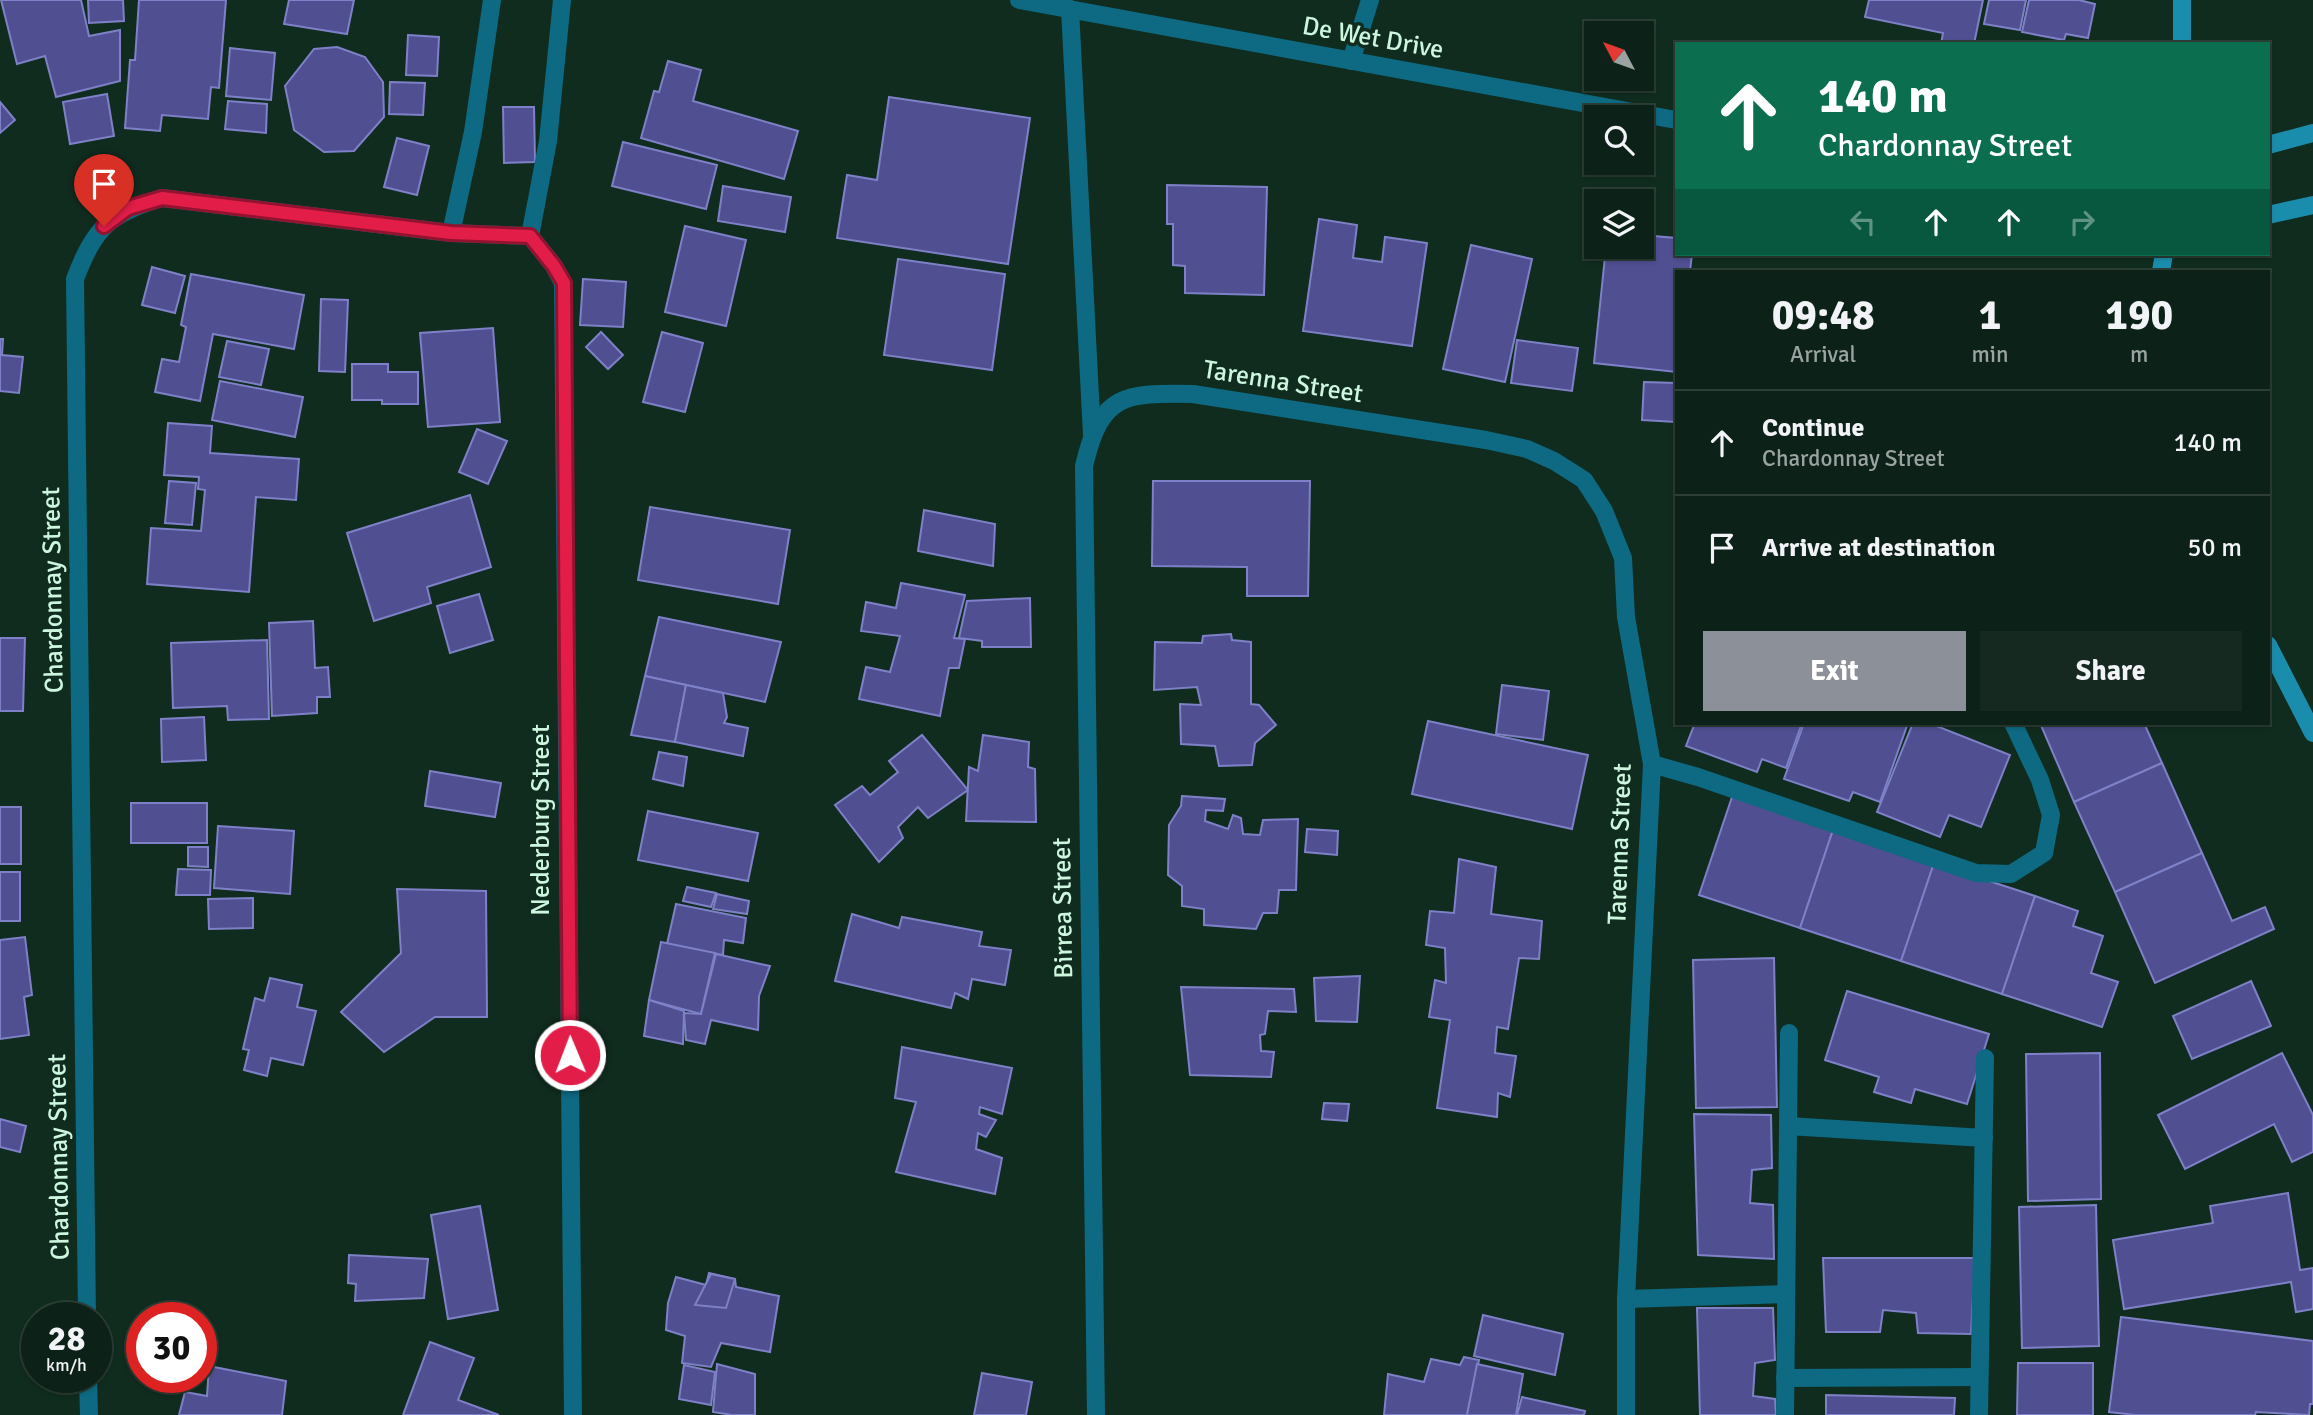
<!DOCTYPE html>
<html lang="en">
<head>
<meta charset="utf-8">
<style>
  body { margin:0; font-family:Signika,sans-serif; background:#152920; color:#f1f3f6; height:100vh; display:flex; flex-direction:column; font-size:26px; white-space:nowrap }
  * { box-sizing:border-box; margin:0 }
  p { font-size:23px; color:#9aa3a1 }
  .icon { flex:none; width:38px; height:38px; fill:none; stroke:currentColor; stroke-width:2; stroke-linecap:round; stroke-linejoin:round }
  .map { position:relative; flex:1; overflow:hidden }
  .sheet { position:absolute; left:1675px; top:270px; width:595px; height:455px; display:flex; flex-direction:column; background:#0c2117; border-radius:0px; box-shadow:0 2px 5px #0004,0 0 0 2px #2c3e36 }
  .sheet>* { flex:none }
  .hud { position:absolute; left:1675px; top:42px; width:595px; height:214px; border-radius:0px; box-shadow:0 2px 5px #0004,0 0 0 2px #2c3e36; background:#0b6e4f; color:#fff; overflow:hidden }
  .needle { width:46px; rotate:311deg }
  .tools { position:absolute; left:1584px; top:21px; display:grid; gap:14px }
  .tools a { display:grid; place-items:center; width:70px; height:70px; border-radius:0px; background:#0c2117; box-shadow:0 2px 5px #0004,0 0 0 2px #2c3e36; font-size:35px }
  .speed { position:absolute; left:21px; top:1302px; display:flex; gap:14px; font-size:35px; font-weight:700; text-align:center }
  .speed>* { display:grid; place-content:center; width:91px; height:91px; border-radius:50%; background:#0c2117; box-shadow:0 2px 5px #0004,0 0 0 2px #2c3e36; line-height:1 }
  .speed small { font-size:18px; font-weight:400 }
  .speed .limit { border:10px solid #d22; background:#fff; color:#111 }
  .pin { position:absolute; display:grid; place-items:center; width:60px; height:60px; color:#fff; margin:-72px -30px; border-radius:50% 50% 50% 0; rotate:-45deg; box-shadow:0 0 7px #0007 }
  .pin .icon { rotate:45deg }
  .me { position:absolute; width:77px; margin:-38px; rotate:359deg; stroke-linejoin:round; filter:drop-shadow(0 0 5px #0008) }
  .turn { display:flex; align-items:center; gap:24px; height:147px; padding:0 28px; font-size:32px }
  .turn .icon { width:91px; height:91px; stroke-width:2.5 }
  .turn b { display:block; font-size:49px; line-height:60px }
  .lanes { display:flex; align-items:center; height:66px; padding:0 28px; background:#0003; justify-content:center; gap:35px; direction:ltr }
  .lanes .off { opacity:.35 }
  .eta { display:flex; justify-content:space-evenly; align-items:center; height:119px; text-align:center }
  .eta b { font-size:42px; font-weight:700; line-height:49px }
  .primary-button { display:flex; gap:14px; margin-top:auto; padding:14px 28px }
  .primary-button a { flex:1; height:80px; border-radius:0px; background:#8c9099; color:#fff; font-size:28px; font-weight:700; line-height:80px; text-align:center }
  .primary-button a+a { background:#152920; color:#f1f3f6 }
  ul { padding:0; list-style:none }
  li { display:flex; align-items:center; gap:21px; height:105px; padding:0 28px; border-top:2px solid #2c3e36 }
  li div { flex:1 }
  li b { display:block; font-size:26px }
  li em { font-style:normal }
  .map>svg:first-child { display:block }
</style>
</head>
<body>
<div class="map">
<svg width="2313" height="1415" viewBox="0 0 2313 1415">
  <rect width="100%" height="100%" fill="#102c1f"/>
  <g fill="#4f4f91" stroke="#7e81c7" stroke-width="2">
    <polygon points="1,0 81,0 89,36 120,30 120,81 56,97 45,56 17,64"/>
    <polygon points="88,0 123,0 124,21 89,23"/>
    <polygon points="139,0 226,0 219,88 211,87 208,119 162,115 160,131 125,128 130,60 135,60"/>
    <polygon points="289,0 354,0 347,34 284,24"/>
    <polygon points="1869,0 1983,0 1974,44 1941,44 1943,33 1865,17"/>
    <polygon points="1989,0 2026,0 2020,30 1984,24"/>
    <polygon points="2029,0 2079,0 2095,4 2088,38 2066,34 2064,40 2022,32"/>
    <polygon points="408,35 439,37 437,76 406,75"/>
    <polygon points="337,47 365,57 383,82 384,117 354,151 324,152 294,130 285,86 314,49"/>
    <polygon points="230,48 275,53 271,100 226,96"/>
    <polygon points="668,61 701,70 693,101 798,131 784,179 641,138 654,91 659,92"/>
    <polygon points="390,82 425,83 423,115 389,114"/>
    <polygon points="107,94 114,136 70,144 63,102"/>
    <polygon points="889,97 1030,118 1008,264 837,238 847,175 877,180"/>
    <polygon points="228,101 267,104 266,133 225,129"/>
    <polygon points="0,102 15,120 0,133"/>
    <polygon points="503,107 534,107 535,162 504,163"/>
    <polygon points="397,138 429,146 417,195 384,187"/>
    <polygon points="623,142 717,165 706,209 612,186"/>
    <polygon points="1167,185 1267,187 1264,295 1185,293 1185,266 1173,265 1173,224 1167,224"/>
    <polygon points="723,186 791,197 785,232 718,221"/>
    <polygon points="1319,219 1357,225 1353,258 1382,262 1385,237 1427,243 1412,346 1303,331"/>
    <polygon points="685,226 746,240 726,326 665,312"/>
    <polygon points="1642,235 1676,238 1676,254 1692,254 1690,271 1676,271 1676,372 1594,363 1606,247 1642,247"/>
    <polygon points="1471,245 1532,259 1505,382 1443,369"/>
    <polygon points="898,259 1005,274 992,370 884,355"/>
    <polygon points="152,267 185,276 175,313 142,305"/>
    <polygon points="191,274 304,295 294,349 213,334 200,401 155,392 162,359 179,362 186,327 181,325"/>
    <polygon points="583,279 626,282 623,327 580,325"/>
    <polygon points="321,299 348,300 345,372 319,371"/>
    <polygon points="493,328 500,422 428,427 420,333"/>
    <polygon points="601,332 623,355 608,369 586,347"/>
    <polygon points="662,332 703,343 685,412 643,402"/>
    <polygon points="0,339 3,339 2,355 23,357 19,393 0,391"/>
    <polygon points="1517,340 1578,348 1572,391 1511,383"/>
    <polygon points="227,341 269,349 261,385 219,377"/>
    <polygon points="352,364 388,364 388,372 418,372 418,404 382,404 382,400 352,400"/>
    <polygon points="220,381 303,397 295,437 212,420"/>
    <polygon points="1644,382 1676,383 1676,422 1642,420"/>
    <polygon points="168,423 212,426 210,453 299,459 296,500 256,497 249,592 147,584 151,528 201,531 205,490 198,489 199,477 164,475"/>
    <polygon points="477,429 507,441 488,484 459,472"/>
    <polygon points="169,481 196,483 192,525 165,523"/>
    <polygon points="1153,481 1310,481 1308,596 1247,596 1247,567 1152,566"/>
    <polygon points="470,495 491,567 427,587 431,603 374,621 347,533"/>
    <polygon points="650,507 790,530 778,604 638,580"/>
    <polygon points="924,510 995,524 993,566 918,551"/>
    <polygon points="901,583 965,595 954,638 965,639 959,668 949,668 940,716 859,699 866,667 890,672 900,636 861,631 866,602 896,608"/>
    <polygon points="479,594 493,640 450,653 437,606"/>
    <polygon points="1030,598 1031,647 982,647 982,641 959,638 967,601"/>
    <polygon points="659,617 781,642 765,702 645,676"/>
    <polygon points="313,621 315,668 328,667 330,697 317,697 317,713 272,716 269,623"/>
    <polygon points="1231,634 1232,640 1251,642 1251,704 1259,705 1276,725 1255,743 1252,765 1219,766 1215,746 1181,744 1180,704 1201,705 1197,687 1154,690 1155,642 1202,643 1203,636"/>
    <polygon points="0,638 25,638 23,711 0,711"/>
    <polygon points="267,640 269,719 228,720 227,706 173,708 171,643"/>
    <polygon points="645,676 686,685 675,742 631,735"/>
    <polygon points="686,685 723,693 727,717 724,723 748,728 743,756 675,742"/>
    <polygon points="1502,685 1549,691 1543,740 1496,734"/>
    <polygon points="204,717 206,760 162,762 161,719"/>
    <polygon points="1428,721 1588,755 1572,829 1412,794"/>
    <polygon points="1695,723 1802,723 1786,768 1762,759 1757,772 1686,746"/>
    <polygon points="1804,723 1908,723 1880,802 1853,792 1849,801 1784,779"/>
    <polygon points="1913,723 1929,723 2010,755 1981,827 1949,815 1940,837 1877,812"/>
    <polygon points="2040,723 2144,723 2162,763 2074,802"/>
    <polygon points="922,735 968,790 928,818 918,807 898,827 903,838 879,862 835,805 862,786 870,795 898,772 889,761"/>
    <polygon points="983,735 1029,742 1028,767 1035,769 1036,822 966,821 969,767 978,771"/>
    <polygon points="659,752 687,757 683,786 653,779"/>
    <polygon points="2162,763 2202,853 2115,892 2074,802"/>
    <polygon points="430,771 501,783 495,817 425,806"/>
    <polygon points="1182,796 1225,799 1223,811 1206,810 1205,821 1228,829 1233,815 1241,818 1243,834 1260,835 1263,820 1298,819 1296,890 1279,890 1277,913 1263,913 1256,929 1204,925 1204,909 1182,906 1182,886 1168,875 1169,825 1181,806"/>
    <polygon points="1732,797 1833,830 1800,928 1699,895"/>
    <rect x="131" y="803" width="76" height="40"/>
    <rect x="0" y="807" width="21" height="57"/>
    <polygon points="648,811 758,833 748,881 638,860"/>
    <polygon points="218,826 294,831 290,894 214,888"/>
    <polygon points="1307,829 1338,831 1337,855 1305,852"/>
    <polygon points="1833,830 1934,863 1901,961 1800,928"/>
    <polygon points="188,847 208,847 208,867 188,866"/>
    <polygon points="2202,853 2232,921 2265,907 2274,929 2155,983 2115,892"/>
    <polygon points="1459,859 1496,867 1491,914 1542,921 1539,959 1519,958 1508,1029 1497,1027 1495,1053 1516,1056 1510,1097 1498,1093 1497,1117 1437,1108 1450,1020 1429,1017 1435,980 1446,983 1445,948 1426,945 1430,911 1454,913"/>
    <polygon points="1934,863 2035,896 2002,994 1901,961"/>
    <polygon points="178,869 211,870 210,895 176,895"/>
    <rect x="0" y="872" width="20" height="49"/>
    <polygon points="687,887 716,893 711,907 683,901"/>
    <polygon points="397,889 486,891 487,1017 435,1017 384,1052 341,1012 401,953"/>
    <polygon points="717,894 749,901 747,914 713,909"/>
    <polygon points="2035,896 2078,911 2073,926 2103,936 2091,973 2118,982 2102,1027 2002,994"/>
    <polygon points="253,898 253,928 209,929 208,899"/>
    <polygon points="676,904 746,918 743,943 724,940 723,955 667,944"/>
    <polygon points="852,914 899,928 902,917 982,932 979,946 1011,950 1005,985 972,979 968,999 955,993 951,1008 835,981"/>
    <polygon points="25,937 32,995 24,997 29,1035 0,1039 0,940"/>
    <polygon points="661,942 715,953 701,1014 649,1000"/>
    <polygon points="716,954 770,966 759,996 758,1030 711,1020 705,1044 686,1040 684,1013 701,1014"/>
    <polygon points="1774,958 1777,1107 1696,1108 1693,960"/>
    <polygon points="1360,976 1357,1022 1316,1021 1314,978"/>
    <polygon points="270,978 302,985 297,1007 316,1011 303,1065 271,1058 267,1076 244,1070 249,1050 243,1049 255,998 264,1001"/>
    <polygon points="2251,981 2271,1026 2192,1059 2173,1016"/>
    <polygon points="1181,987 1294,989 1296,1012 1268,1011 1265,1034 1260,1035 1261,1051 1274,1052 1271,1077 1190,1075"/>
    <polygon points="1847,991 1989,1034 1967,1104 1915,1089 1911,1103 1874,1092 1879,1077 1825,1060"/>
    <polygon points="649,1000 684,1011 683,1044 644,1036"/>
    <polygon points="902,1047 1012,1068 1002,1114 980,1107 979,1114 996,1120 986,1137 978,1133 976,1149 1002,1158 995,1194 896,1172 916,1102 895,1098"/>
    <polygon points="2100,1053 2101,1199 2028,1201 2026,1054"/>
    <polygon points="2282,1053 2313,1115 2313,1152 2292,1162 2274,1124 2185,1169 2158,1115"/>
    <polygon points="1324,1103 1349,1104 1347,1121 1322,1119"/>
    <polygon points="1694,1114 1771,1115 1772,1168 1752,1170 1750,1203 1773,1205 1774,1259 1698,1255"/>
    <polygon points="0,1119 26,1126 20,1152 0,1147"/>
    <polygon points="2288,1193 2300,1270 2313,1268 2313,1309 2296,1312 2291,1282 2124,1309 2113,1240 2213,1223 2210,1206"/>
    <polygon points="2096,1205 2099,1346 2022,1348 2019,1207"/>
    <polygon points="480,1206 498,1310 448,1319 431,1215"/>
    <polygon points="349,1255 428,1259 424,1298 355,1301 356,1284 348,1283"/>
    <polygon points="1823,1258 1975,1258 1971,1334 1918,1333 1916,1313 1883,1310 1880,1332 1826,1332"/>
    <polygon points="709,1273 735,1279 736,1287 779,1296 770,1352 721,1343 711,1367 682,1363 685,1336 666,1330 668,1303 676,1277 706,1285"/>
    <polygon points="711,1274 735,1279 726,1308 695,1305"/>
    <polygon points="1697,1308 1773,1308 1775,1360 1755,1363 1753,1396 1775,1399 1776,1415 1700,1415"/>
    <polygon points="1483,1315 1563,1334 1555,1375 1474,1356"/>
    <polygon points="2121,1317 2313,1341 2313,1404 2310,1404 2309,1415 2256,1412 2255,1415 2135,1415 2109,1412"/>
    <polygon points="430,1342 474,1358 458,1400 499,1415 403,1415"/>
    <polygon points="1464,1357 1479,1360 1467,1415 1384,1415 1388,1374 1424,1382 1431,1359 1460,1365"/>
    <polygon points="2018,1363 2093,1363 2093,1415 2017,1415"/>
    <polygon points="717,1364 755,1374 755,1415 732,1415 713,1412"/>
    <polygon points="1477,1364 1523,1374 1516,1415 1467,1415"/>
    <polygon points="684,1365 715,1372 711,1405 679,1399"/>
    <polygon points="209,1366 286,1381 282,1415 179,1415 185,1392 207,1396"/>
    <polygon points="982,1373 1032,1382 1026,1415 974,1415"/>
    <polygon points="1826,1395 1955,1398 1954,1415 1826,1415"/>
    <polygon points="1522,1397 1585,1411 1584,1415 1517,1415"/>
  </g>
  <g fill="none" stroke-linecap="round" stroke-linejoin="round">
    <polyline stroke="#0d6a82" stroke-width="18" points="1351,61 1370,0"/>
    <g stroke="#0d6a82" stroke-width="18">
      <polyline points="1019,0 1676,120"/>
      <polyline points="1070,9 1092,435"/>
      <polyline points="451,233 473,132 492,0"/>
      <polyline points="530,236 548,141 562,0"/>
      <polyline points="1652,764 1698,777 1976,873 2011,874 2044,853 2051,815 2040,780 2013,723"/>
      <polyline points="1788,1126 1984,1138"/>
      <polyline points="1626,1299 1786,1294"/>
      <path d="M 87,1318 L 75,279 C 95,227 109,214 162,198 L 451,233 L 530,236 L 554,266 L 563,283 L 573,1415"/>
      <polyline points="88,1377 89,1415"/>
      <polyline points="1785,1378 1979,1377"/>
      <path d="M 1096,1415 L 1084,466 C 1101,393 1124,393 1193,394 L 1486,440 L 1527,449 L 1554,461 L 1584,480 L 1604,511 L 1623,558 L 1626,617 L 1652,764 L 1626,1299 L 1626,1415"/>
      <polyline points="1785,1415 1789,1033"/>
      <polyline points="1979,1415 1985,1058"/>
    </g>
    <g stroke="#1b8dac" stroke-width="18">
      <polyline points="2182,0 2182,44"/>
      <polyline points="2268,145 2313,133"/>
      <polyline points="2268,215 2313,205"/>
      <polyline points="2161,271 2164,254"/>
      <polyline points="2268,645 2313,733"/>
    </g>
  </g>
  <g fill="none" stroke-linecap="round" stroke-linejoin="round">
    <g stroke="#92132f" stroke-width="18">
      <polyline id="route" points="104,226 128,208 162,198 451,233 530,236 554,266 564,283 570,1055"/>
    </g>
    <use href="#route" stroke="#e11d48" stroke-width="12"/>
  </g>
  <g text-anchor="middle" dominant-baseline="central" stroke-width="7" stroke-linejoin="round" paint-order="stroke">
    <g font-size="26" fill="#cdf6df" stroke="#102c1f">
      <text transform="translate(1373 38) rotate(10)">De Wet Drive</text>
      <text transform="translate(1283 382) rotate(9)">Tarenna Street</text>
      <text transform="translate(53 590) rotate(-91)">Chardonnay Street</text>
      <text transform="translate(541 820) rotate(-90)">Nederburg Street</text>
      <text transform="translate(1620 844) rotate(-88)">Tarenna Street</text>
      <text transform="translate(1063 908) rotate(-91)">Birrea Street</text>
      <text transform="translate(59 1157) rotate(-91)">Chardonnay Street</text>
    </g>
  </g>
</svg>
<div class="tools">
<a><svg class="needle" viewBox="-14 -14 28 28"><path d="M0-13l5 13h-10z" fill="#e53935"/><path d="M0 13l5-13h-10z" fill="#9aa3a1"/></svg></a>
<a><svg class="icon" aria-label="search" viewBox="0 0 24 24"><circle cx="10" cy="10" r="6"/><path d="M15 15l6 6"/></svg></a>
<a><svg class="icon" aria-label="layers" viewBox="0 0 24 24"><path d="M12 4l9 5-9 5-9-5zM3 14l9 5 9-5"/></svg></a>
</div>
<div class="speed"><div>28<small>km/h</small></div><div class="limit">30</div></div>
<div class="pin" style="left:104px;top:226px;background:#d93025"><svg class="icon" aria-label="arrive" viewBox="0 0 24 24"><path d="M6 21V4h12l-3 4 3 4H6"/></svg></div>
<svg class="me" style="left:570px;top:1055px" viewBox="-20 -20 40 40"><circle r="17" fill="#e11d48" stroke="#fff" stroke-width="3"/><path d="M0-11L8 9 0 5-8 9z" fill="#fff"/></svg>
<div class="hud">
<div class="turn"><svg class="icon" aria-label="ahead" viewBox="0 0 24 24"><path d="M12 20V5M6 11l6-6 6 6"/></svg><div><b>140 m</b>Chardonnay Street</div></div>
<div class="lanes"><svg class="icon off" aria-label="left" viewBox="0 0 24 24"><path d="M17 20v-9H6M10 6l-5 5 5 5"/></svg><svg class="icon" aria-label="ahead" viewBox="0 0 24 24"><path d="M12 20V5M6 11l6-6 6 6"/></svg><svg class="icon" aria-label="ahead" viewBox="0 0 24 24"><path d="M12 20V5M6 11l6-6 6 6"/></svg><svg class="icon off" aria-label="right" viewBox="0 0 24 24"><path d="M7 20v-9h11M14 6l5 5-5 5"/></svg></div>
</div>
<section class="sheet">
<div class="eta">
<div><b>09:48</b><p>Arrival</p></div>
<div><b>1</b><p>min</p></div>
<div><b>190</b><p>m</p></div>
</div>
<ul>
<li><svg class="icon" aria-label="ahead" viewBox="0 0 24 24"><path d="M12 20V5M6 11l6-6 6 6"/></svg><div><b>Continue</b><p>Chardonnay Street</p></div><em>140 m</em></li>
<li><svg class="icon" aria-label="arrive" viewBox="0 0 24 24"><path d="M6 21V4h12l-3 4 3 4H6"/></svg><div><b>Arrive at destination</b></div><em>50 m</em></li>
</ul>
<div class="primary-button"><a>Exit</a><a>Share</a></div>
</section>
</div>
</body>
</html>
